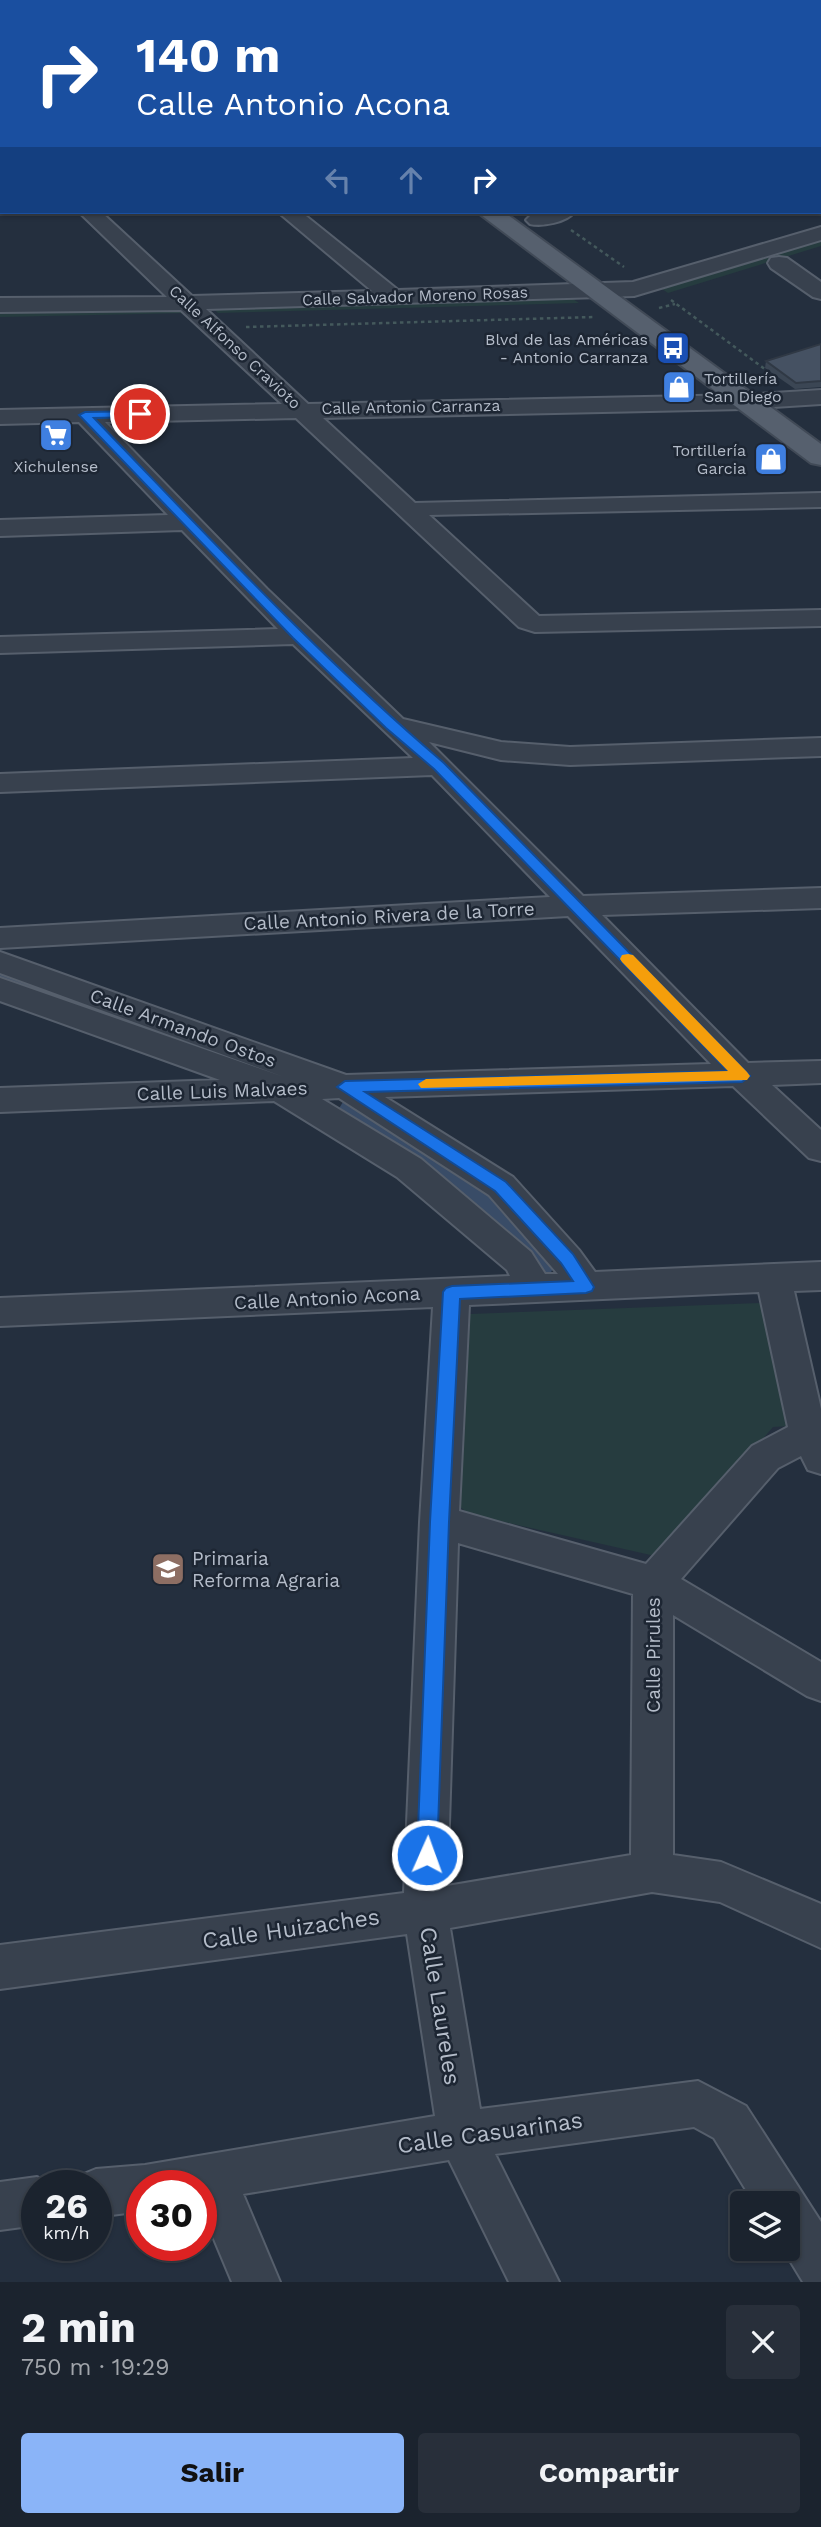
<!DOCTYPE html>
<html lang="es">
<head>
<meta charset="utf-8">
<style>
  body { margin:0; font-family:"Work Sans",sans-serif; background:#282f3a; color:#f1f3f6; height:100vh; display:flex; flex-direction:column; font-size:26px; white-space:nowrap }
  * { box-sizing:border-box; margin:0 }
  p { font-size:23px; color:#a0a4aa }
  .icon { flex:none; width:38px; height:38px; fill:none; stroke:currentColor; stroke-width:2; stroke-linecap:round; stroke-linejoin:round }
  .map { position:relative; height:2282px; overflow:hidden }
  .sheet { display:flex; flex-direction:column; background:#1b232e; flex:1 }
  .sheet>* { flex:none }
  .hud { position:absolute; left:0px; top:0px; width:822px; height:214px; box-shadow:0 2px 5px #0004,0 0 0 2px #39404a; background:#1a4fa0; color:#fff; overflow:hidden }
  .tools { position:absolute; left:730px; top:2191px; display:grid; gap:14px }
  .tools a { display:grid; place-items:center; width:70px; height:70px; border-radius:7px; background:#1b232e; box-shadow:0 2px 5px #0004,0 0 0 2px #39404a; font-size:35px }
  .speed { position:absolute; left:21px; top:2170px; display:flex; gap:14px; font-size:35px; font-weight:700; text-align:center }
  .speed>* { display:grid; place-content:center; width:91px; height:91px; border-radius:50%; background:#1b232e; box-shadow:0 2px 5px #0004,0 0 0 2px #39404a; line-height:1 }
  .speed small { font-size:18px; font-weight:400 }
  .speed .limit { border:10px solid #d22; background:#fff; color:#111 }
  .pin { position:absolute; display:grid; place-items:center; width:60px; height:60px; color:#fff; margin:-30px; border:4px solid #fff; border-radius:50%; box-shadow:0 2px 7px #0007 }
  .me { position:absolute; width:77px; margin:-38px; rotate:2deg; stroke-linejoin:round; filter:drop-shadow(0 0 5px #0008) }
  .turn { display:flex; align-items:center; gap:24px; height:147px; padding:0 21px; font-size:32px }
  .turn .icon { width:91px; height:91px; stroke-width:2.5 }
  .turn b { display:block; font-size:49px; line-height:60px }
  .lanes { display:flex; align-items:center; height:66px; padding:0 21px; background:#0003; justify-content:center; gap:35px; direction:ltr }
  .lanes .off { opacity:.35 }
  .round { display:grid; place-items:center; flex:none; width:74px; height:74px; border-radius:7px; background:#282f3a }
  .overview { display:flex; align-items:center; justify-content:space-between; height:119px; padding:0 21px }
  h1 { font-size:42px; font-weight:700; line-height:52px }
  .cta { display:flex; gap:14px; margin-top:auto; padding:14px 21px }
  .cta a { flex:1; height:80px; border-radius:7px; background:#8ab4f8; color:#111; font-size:28px; font-weight:700; line-height:80px; text-align:center }
  .cta a+a { background:#282f3a; color:#f1f3f6 }
  .map>svg:first-child { display:block }
</style>
</head>
<body>
<div class="map">
<svg width="821" height="2282" viewBox="0 0 821 2282">
  <rect width="100%" height="100%" fill="#242f3e"/>
  <g fill="#263c3f">
    <polygon points="821,238 821,246 668,293 659,287"/>
    <polygon points="567,295 579,303 218,313 209,305"/>
    <polygon points="184,306 191,313 0,317 0,310"/>
    <polygon points="760,1303 765,1314 789,1426 773,1427 665,1553 655,1556 469,1514 460,1507 470,1314"/>
  </g>
  <g fill="none" stroke-linecap="round" stroke-linejoin="round">
    <g fill="#394c67" fill-rule="evenodd">
      <polygon points="0,966 136,1011 140,1018 136,1025 126,1028 0,985"/>
      <polygon points="353,1099 363,1102 470,1175 551,1256 556,1264 551,1272 540,1276 529,1272 448,1191 343,1118 338,1110 343,1102"/>
    </g>
    <g stroke="#565f6c" stroke-width="4">
      <g id="minor">
        <polygon points="437,0 461,0 436,2"/>
        <polygon points="724,0 748,0 723,2"/>
        <rect x="0" y="38" width="2" height="12"/>
        <polygon points="0,122 2,122 2,136 0,135"/>
        <path d="M 79,212 L 101,212 L 192,296 L 372,291 L 278,212 L 301,212 L 398,290 L 633,282 L 821,227 L 821,240 L 634,296 L 206,309 L 308,404 L 744,395 L 821,390 L 821,404 L 744,409 L 323,418 L 415,503 L 821,493 L 821,507 L 429,515 L 539,616 L 821,610 L 821,626 L 535,632 L 519,627 L 296,418 L 105,422 L 267,589 L 403,719 L 501,742 L 570,747 L 821,738 L 821,756 L 570,765 L 501,760 L 429,742 L 583,896 L 821,888 L 821,908 L 602,915 L 748,1063 L 821,1061 L 821,1083 L 772,1085 L 821,1130 L 821,1161 L 809,1158 L 733,1086 L 385,1097 L 513,1177 L 579,1250 L 595,1272 L 821,1262 L 821,1290 L 794,1291 L 821,1409 L 821,1474 L 808,1470 L 801,1456 L 778,1468 L 681,1579 L 821,1662 L 821,1701 L 807,1696 L 673,1615 L 673,1855 L 721,1862 L 821,1904 L 821,1948 L 720,1902 L 652,1892 L 450,1928 L 480,2109 L 698,2081 L 746,2106 L 821,2222 L 821,2282 L 803,2282 L 783,2249 L 788,2249 L 788,2203 L 754,2203 L 714,2138 L 694,2127 L 495,2154 L 559,2282 L 509,2282 L 449,2160 L 243,2194 L 280,2282 L 232,2282 L 201,2208 L 201,2186 L 142,2186 L 142,2211 L 96,2217 L 96,2186 L 75,2186 L 79,2176 L 96,2169 L 145,2165 L 435,2116 L 407,1934 L 0,1989 L 0,1945 L 404,1893 L 420,1522 L 433,1307 L 0,1326 L 0,1298 L 510,1276 L 507,1270 L 397,1177 L 274,1101 L 0,1112 L 0,1088 L 220,1080 L 0,1001 L 0,978 L 284,1077 L 0,973 L 0,952 L 346,1075 L 711,1064 L 568,916 L 0,948 L 0,928 L 550,897 L 432,775 L 0,792 L 0,774 L 413,758 L 293,644 L 0,653 L 0,637 L 278,629 L 182,530 L 0,536 L 0,520 L 168,515 L 79,422 L 0,424 L 0,410 L 282,404 L 181,310 L 0,312 L 0,298 L 167,297 ZM 339,1098 L 489,1195 L 558,1274 L 545,1274 L 531,1252 L 421,1159 L 322,1099 ZM 759,1292 L 788,1427 L 752,1446 L 646,1564 L 459,1511 L 469,1305 ZM 458,1543 L 633,1594 L 631,1855 L 447,1886 Z"/>
        <path d="M 542,212 L 574,212 C 567,222 542,227 530,224 L 526,220 L 530,216 Z"/>
        <polygon points="779,257 787,258 821,282 821,299 813,297 771,268 768,263 771,258"/>
        <polygon points="37,2177 54,2186 37,2186 37,2225 0,2230 0,2182"/>
      </g>
    </g>
    <g stroke="#414a57" stroke-width="4">
      <g id="major">
        <polygon points="189,0 211,0 212,2 190,2"/>
        <polygon points="221,0 242,0 243,2 222,2"/>
        <polygon points="477,212 504,212 821,444 821,465 811,463"/>
      </g>
    </g>
    <g stroke="#44595c" stroke-width="2.5" stroke-dasharray="3.5 3.5" stroke-linecap="butt">
      <polyline points="571,230 624,267"/>
      <polyline points="671,300 777,378"/>
      <polyline points="659,308 675,304"/>
      <polyline points="246,327 594,317"/>
    </g>
    <use href="#minor" fill="#38414e" fill-rule="evenodd"/>
    <use href="#major" fill="#56606e" fill-rule="evenodd"/>
  </g>
  <polygon fill="#3b4654" points="821,344 821,387 795,389 765,368 766,361"/>
  <polygon fill="#455162" stroke="#303945" stroke-width="2" points="821,344 821,381 796,383 766,361"/>
  <path fill="#1a73e8" stroke="#114b97" stroke-width="2" d="M 144,411 L 144,416 L 140,417 L 94,418 C 208,536 319,657 444,763 L 750,1076 L 742,1082 L 365,1092 L 506,1182 L 573,1254 L 594,1287 L 592,1291 L 586,1293 L 460,1299 L 449,1522 L 437,1855 L 434,1862 L 427,1865 L 420,1862 L 417,1855 L 430,1522 L 443,1292 L 446,1288 L 452,1286 L 573,1281 L 561,1263 L 495,1191 L 337,1087 L 345,1081 L 728,1071 L 434,769 L 386,728 L 293,638 L 79,415 L 85,412 Z"/>
  <polygon fill="#f59e0b" points="628,954 633,955 747,1072 750,1076 747,1080 421,1088 418,1084 426,1079 728,1071 622,962 620,959 622,955"/>
  <defs>
    <g id="bus-square" transform="scale(1.75)"><rect x="-9" y="-9" width="18" height="18" rx="4" fill="#1a4fb4" stroke="#1d2633"/><path d="M-5-6H5V4H4V6H2V4H-2V6H-4V4H-5ZM-3.5-4V0h7V-4ZM-3.5 1.2v1.5H-2V1.2ZM2 1.2v1.5H3.5V1.2Z" fill="#fff"/></g>
    <g id="shop-square" transform="scale(1.75)"><rect x="-9" y="-9" width="18" height="18" rx="4" fill="#3f7fe0" stroke="#1d2633"/><path d="M-5-2.5h2.3a2.7 3.5 0 0 1 5.4 0H5L5.5 6h-11ZM-1.5-2.5h3a1.5 2.3 0 0 0-3 0Z" fill="#fff"/></g>
    <g id="supermarket-square" transform="scale(1.75)"><rect x="-9" y="-9" width="18" height="18" rx="4" fill="#3f7fe0" stroke="#1d2633"/><path d="M-6-5.5h2.5l.6 2H6L4.5 2H-2.5L-4.4-4H-6ZM-1.5 3.2a1.3 1.3 0 1 0 .1 0ZM3 3.2a1.3 1.3 0 1 0 .1 0Z" fill="#fff"/></g>
    <g id="school-square" transform="scale(1.75)"><rect x="-9" y="-9" width="18" height="18" rx="4" fill="#8d6e63" stroke="#1d2633"/><path d="M0-5L7-2L0 1L-7-2ZM-4 1L0 2.5L4 1V4Q0 6-4 4Z" fill="#fff"/></g>
  </defs>
  <g fill-rule="evenodd">
    <use href="#bus-square" x="673" y="348"/>
    <use href="#shop-square" x="679" y="387"/>
    <use href="#supermarket-square" x="56" y="435"/>
    <use href="#shop-square" x="771" y="459"/>
    <use href="#school-square" x="168" y="1569"/>
  </g>
  <g text-anchor="middle" dominant-baseline="central" stroke-width="5" stroke-linejoin="round" paint-order="stroke">
    <g font-size="16" fill="#b4bcc9" stroke="#1d2633">
      <text transform="translate(415 296) rotate(-2)">Calle Salvador Moreno Rosas</text>
      <text transform="translate(235 347) rotate(43)">Calle Alfonso Cravioto</text>
      <text transform="translate(411 407) rotate(-1)">Calle Antonio Carranza</text>
    </g>
    <g font-size="16" fill="#b4bcc9" stroke="#1d2633" text-anchor="end">
      <text x="648" y="339">Blvd de las Américas<tspan x="648" dy="18">- Antonio Carranza</tspan></text>
      <text x="704" y="378" text-anchor="start">Tortillería<tspan x="704" dy="18">San Diego</tspan></text>
      <text x="746" y="450">Tortillería<tspan x="746" dy="18">Garcia</tspan></text>
      <text x="56" y="466" text-anchor="middle">Xichulense</text>
    </g>
    <g font-size="19" fill="#b4bcc9" stroke="#1d2633">
      <text transform="translate(389 916) rotate(-3)">Calle Antonio Rivera de la Torre</text>
      <text transform="translate(183 1028) rotate(20)">Calle Armando Ostos</text>
      <text transform="translate(222 1091) rotate(-2)">Calle Luis Malvaes</text>
      <text transform="translate(327 1298) rotate(-3)">Calle Antonio Acona</text>
      <text transform="translate(653 1655) rotate(-90)">Calle Pirules</text>
    </g>
    <g font-size="19" fill="#b4bcc9" stroke="#1d2633" text-anchor="start">
      <text x="192" y="1558">Primaria<tspan x="192" dy="22">Reforma Agraria</tspan></text>
    </g>
    <g font-size="23" fill="#b4bcc9" stroke="#1d2633">
      <text transform="translate(291 1929) rotate(-8)">Calle Huizaches</text>
      <text transform="translate(440 2006) rotate(81)">Calle Laureles</text>
      <text transform="translate(490 2133) rotate(-8)">Calle Casuarinas</text>
    </g>
  </g>
</svg>
<div class="tools">
<a><svg class="icon" aria-label="layers" viewBox="0 0 24 24"><path d="M12 4l9 5-9 5-9-5zM3 14l9 5 9-5"/></svg></a>
</div>
<div class="speed"><div>26<small>km/h</small></div><div class="limit">30</div></div>
<div class="pin" style="left:140px;top:414px;background:#d93025"><svg class="icon" aria-label="arrive" viewBox="0 0 24 24"><path d="M6 21V4h12l-3 4 3 4H6"/></svg></div>
<svg class="me" style="left:427px;top:1855px" viewBox="-20 -20 40 40"><circle r="17" fill="#1a73e8" stroke="#fff" stroke-width="3"/><path d="M0-11L8 9 0 5-8 9z" fill="#fff"/></svg>
<div class="hud">
<div class="turn"><svg class="icon" aria-label="right" viewBox="0 0 24 24"><path d="M7 20v-9h11M14 6l5 5-5 5"/></svg><div><b>140 m</b>Calle Antonio Acona</div></div>
<div class="lanes"><svg class="icon off" aria-label="left" viewBox="0 0 24 24"><path d="M17 20v-9H6M10 6l-5 5 5 5"/></svg><svg class="icon off" aria-label="ahead" viewBox="0 0 24 24"><path d="M12 20V5M6 11l6-6 6 6"/></svg><svg class="icon" aria-label="right" viewBox="0 0 24 24"><path d="M7 20v-9h11M14 6l5 5-5 5"/></svg></div>
</div>
</div>
<section class="sheet">
<div class="overview"><div><h1>2 min</h1><p>750 m · 19:29</p></div><a class="round"><svg class="icon" aria-label="close" viewBox="0 0 24 24"><path d="M6 6l12 12M18 6L6 18"/></svg></a></div>
<div class="cta"><a>Salir</a><a>Compartir</a></div>
</section>
</body>
</html>
